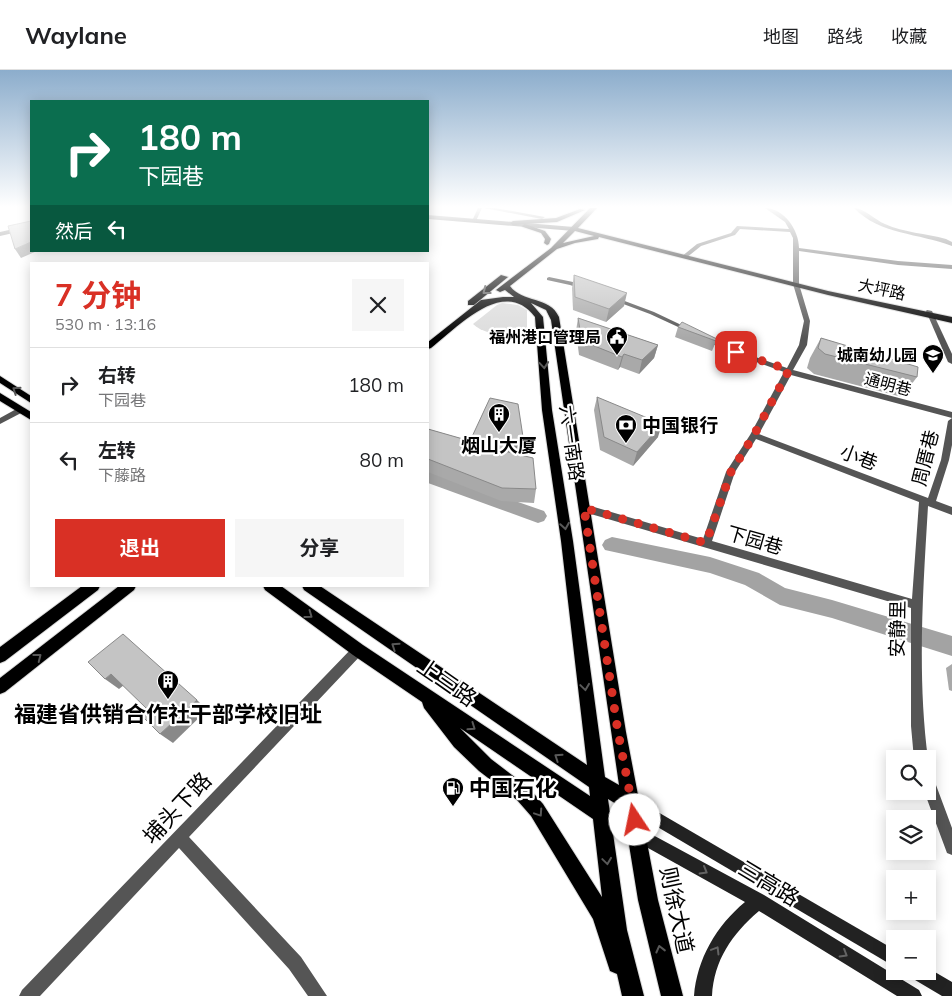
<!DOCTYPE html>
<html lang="zh">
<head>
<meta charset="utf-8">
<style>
  body { margin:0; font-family:Mulish,"Noto Sans SC",sans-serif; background:#f6f6f6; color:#202124; height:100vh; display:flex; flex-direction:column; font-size:19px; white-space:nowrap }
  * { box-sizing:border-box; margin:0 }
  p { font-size:16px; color:#757577 }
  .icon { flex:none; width:28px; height:28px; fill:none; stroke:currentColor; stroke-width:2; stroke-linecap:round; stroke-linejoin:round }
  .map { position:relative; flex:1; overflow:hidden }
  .side { position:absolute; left:30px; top:192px; width:399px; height:325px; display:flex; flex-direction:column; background:#fff; border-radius:0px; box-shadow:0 2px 12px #0003 }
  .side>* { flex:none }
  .banner { position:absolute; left:30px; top:30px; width:399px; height:152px; border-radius:0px; box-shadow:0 2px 12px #0003; background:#0b6e4f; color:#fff; overflow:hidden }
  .buttons { position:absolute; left:886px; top:680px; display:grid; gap:10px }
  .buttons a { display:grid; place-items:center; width:50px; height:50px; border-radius:0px; background:#fff; box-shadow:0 2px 12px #0003; font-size:25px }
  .pin { position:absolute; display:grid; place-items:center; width:42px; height:42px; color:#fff; margin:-21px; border-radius:10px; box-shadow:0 2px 8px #0006 }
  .me { position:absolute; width:55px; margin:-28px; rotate:349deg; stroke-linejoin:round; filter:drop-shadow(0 0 4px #0008) }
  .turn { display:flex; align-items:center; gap:18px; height:105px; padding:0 25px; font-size:22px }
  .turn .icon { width:65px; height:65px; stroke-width:2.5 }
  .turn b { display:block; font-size:35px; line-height:42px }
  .then { display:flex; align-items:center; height:48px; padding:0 25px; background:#0003; gap:10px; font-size:19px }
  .round { display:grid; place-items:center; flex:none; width:52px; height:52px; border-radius:0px; background:#f6f6f6 }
  .overview { display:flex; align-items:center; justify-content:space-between; height:85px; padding:0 25px }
  h1 { font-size:30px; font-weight:700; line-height:38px; color:#d93025 }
  .primary-button { display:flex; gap:10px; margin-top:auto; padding:10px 25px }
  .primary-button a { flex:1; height:58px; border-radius:0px; background:#d93025; color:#fff; font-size:20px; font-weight:700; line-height:58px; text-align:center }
  .primary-button a+a { background:#f6f6f6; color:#202124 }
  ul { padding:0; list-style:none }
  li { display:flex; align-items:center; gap:15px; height:75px; padding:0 25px; border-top:1px solid #e0e0e0 }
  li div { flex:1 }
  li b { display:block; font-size:19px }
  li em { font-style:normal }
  header { display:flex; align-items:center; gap:30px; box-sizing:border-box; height:70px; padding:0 25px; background:#fff; border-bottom:1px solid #e0e0e0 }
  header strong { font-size:24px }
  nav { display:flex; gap:28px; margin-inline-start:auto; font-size:18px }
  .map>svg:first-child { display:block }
</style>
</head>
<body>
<header>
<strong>Waylane</strong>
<nav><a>地图</a><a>路线</a><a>收藏</a></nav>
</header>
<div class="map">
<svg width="952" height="926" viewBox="0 0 952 926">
  <rect width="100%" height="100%" fill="#fff"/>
  <path fill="#dcdcdc" d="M 502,233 L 518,235 L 527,240 L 527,266 C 511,266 485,266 473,254 L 497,235 Z"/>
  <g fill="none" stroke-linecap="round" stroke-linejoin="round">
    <g fill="#a3a3a3" fill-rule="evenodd">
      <polygon points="428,401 544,441 547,446 544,451 538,453 428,413"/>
      <polygon points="612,467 710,487 759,503 785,518 832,530 952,566 952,586 832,548 780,535 745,515 710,503 605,480 602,475 605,470"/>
    </g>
    <g stroke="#dbdbdb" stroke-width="2">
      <g id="primary">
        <path d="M 590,138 L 597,138 L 578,158 L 828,221 L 952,247 L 952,253 L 828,225 L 599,167 L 598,169 L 575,173 L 557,179 L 510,216 C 522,233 550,226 559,247 L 626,662 L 658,830 L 683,926 L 661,926 L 638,830 L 623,738 L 608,729 L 627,860 L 644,926 L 622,926 L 617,904 L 610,901 L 593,849 L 531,746 L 517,730 L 479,701 L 454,677 L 424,638 L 422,632 L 353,585 L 265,520 L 263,516 L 281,516 L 363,575 L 590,726 L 589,717 L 304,520 L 302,516 L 320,516 L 587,695 L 561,471 L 542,340 L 535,247 C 504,206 458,257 431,278 L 428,279 L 428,272 L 481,230 L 503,227 L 514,227 L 505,220 L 500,222 L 496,220 L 551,178 ZM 575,161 L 594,166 L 563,173 ZM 531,233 L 546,240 L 551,250 L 619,715 L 605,707 L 573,471 L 552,340 L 543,247 ZM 460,658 L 593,749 L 602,827 L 543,734 L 529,718 L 491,689 Z"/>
        <polygon points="580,139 585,140 557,152 525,154 545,161 551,169 549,174 547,175 544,173 545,169 541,163 523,157 522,156 524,154 513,155 510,153 513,151 556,148"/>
        <polygon points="501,205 508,207 474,235 468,235 468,231"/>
        <polygon points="0,306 31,326 31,333 0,313"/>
        <polygon points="0,323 31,342 31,350 0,331"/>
        <polygon points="82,516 100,516 98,520 5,591 0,593 0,577"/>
        <polygon points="119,516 136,516 134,520 5,622 0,624 0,608"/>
      </g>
    </g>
    <g fill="#555" fill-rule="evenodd">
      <polygon points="478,138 482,138 476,151 472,151"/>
      <polygon points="484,138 495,138 545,147 542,149"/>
    </g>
    <g fill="#555" fill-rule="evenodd">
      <path d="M 765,138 C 784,138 799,160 799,178 L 898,191 L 952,195 L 952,199 L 898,195 L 799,181 L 799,214 L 810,251 L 807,275 L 793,300 L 952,342 L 952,348 L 791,305 L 759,364 L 928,428 L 941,390 L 948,351 L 952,348 L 952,375 L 949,390 L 936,431 L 952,437 L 952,445 L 928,436 C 923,520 917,605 928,689 L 928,690 L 914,689 L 911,656 L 911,538 L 584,442 L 579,438 L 584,434 L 703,469 L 726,402 L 750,365 L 784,302 L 731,283 L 701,268 L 706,267 L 736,280 L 787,298 L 799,275 L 804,251 L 793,214 L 793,168 L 790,162 L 740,159 L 735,165 L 701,176 L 686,188 L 681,187 L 697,174 L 731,163 L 737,156 L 789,159 L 785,152 ZM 756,369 L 919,432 L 912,529 L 712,471 L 735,402 Z"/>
      <path d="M 854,138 C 864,138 875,150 885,154 C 904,163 926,163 946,169 L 952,172 L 952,176 C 919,163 880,165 854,138 Z"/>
      <polygon points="31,155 31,159 0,166 0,162"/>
      <polygon points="549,207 573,212 587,218 584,220 570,215 547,210 547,208"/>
      <polygon points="610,227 614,227 654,242 694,261 689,262 650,244 610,229"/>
      <polygon points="927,240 932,241 952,284 952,294 948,292 926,241"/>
      <polygon points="20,337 23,338 23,342 0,354 0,348"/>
      <polygon points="358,575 362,576 364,580 362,584 189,767 301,887 327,926 308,926 289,899 179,778 40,926 19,926 22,920 354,576"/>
      <polygon points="928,705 933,707 952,758 952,785 947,783 924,721 928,721"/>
    </g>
    <g fill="#222" fill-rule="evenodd">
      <polygon points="428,145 574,157 577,159 574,161 428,149"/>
      <polygon points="632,727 895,880 895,897 627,739 625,734 627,729"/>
      <path d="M 601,737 L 764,825 L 919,920 L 922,926 L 897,926 L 759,841 C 732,864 714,890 712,926 L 694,926 C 697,889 716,856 745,832 L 596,749 L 594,744 L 596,739 Z"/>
      <polygon points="928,898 952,912 952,926 942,926 910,907 908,901 928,901"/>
    </g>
    <use href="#primary" fill="#000" fill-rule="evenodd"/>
  </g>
  <g fill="#a9a9a9">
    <polygon points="574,205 624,236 606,252 573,240 572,218"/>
    <polygon points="578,248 658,275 654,288 639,304 620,297 618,300 579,285 576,261"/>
    <polygon points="678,257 717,269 712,281 675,267"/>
    <polygon points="821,268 917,307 902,327 814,304 807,298 810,288"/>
    <polygon points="597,327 658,367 633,396 600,380 594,340"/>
    <polygon points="428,359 470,371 521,380 516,384 536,419 534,433 501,431 428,402"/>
    <polygon points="952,594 952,621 949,620 946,598"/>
  </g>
  <g fill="#898989">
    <polygon points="31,172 31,181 37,181 21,188 15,179"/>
    <polygon points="627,223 624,236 606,252 609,239"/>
    <polygon points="658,275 654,288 639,304 642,290"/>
    <polygon points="624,284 620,297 618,300 622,287"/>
    <polygon points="662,354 658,367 633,396 637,382"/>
    <polygon points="523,367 521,380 500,393 500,380"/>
    <polygon points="111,604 124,615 119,619 105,609"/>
    <polygon points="197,630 207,640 173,673 160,664"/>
  </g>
  <g fill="#c4c4c4" stroke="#898989">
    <polygon points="31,151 31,172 15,179 8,156"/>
    <polygon points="574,205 627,223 609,239 575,227"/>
    <polygon points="578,248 658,275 642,290 624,284 622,287 582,271"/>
    <polygon points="682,252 717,269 716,271 678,257"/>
    <polygon points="821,268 918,297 917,307 825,284 818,278"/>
    <polygon points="597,327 662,354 637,382 604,367"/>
    <polygon points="490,328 518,334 523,367 500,380 533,388 536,419 502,418 428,389 428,359 470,371"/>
    <polygon points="123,564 197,630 160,664 139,643 146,638 111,604 105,609 88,592"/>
  </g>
  <defs><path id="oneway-chevron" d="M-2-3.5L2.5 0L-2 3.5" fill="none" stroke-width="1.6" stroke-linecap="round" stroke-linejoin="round" transform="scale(1.25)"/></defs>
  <g stroke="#595959">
    <use href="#oneway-chevron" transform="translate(486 221) rotate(142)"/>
    <use href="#oneway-chevron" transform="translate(544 295) rotate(85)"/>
    <use href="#oneway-chevron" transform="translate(16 320) rotate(-146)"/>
    <use href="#oneway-chevron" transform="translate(565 456) rotate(81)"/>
    <use href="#oneway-chevron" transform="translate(309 545) rotate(36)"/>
    <use href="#oneway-chevron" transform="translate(395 576) rotate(-146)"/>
    <use href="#oneway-chevron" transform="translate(38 587) rotate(-38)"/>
    <use href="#oneway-chevron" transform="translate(585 617) rotate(82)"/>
    <use href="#oneway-chevron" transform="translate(472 657) rotate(35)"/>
    <use href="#oneway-chevron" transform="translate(558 687) rotate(-146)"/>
    <use href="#oneway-chevron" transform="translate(539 743) rotate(56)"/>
    <use href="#oneway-chevron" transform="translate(607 791) rotate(82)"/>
    <use href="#oneway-chevron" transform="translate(660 879) rotate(-104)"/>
  </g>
  <g stroke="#646464">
    <use href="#oneway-chevron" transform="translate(704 801) rotate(30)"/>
    <use href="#oneway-chevron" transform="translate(716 880) rotate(-59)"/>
    <use href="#oneway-chevron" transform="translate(844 884) rotate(31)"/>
  </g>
  <linearGradient id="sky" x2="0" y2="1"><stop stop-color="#8cadcc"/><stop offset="0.51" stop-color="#fff"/><stop offset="1" stop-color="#fff" stop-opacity="0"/></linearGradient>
  <rect width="952" height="268" fill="url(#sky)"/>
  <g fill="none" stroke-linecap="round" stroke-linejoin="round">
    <polyline stroke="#d93025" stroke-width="9" stroke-dasharray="0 16.2" points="635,750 618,662 584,438 706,473 731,402 754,365 789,300 736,282"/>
  </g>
  <defs>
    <g id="civic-pin" transform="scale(1.125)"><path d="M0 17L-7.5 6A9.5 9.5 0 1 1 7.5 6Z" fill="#000" stroke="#fff"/><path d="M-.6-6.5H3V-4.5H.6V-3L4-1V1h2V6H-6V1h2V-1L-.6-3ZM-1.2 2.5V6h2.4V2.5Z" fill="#fff"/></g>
    <g id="school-pin" transform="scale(1.125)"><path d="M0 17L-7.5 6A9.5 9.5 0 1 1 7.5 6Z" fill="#000" stroke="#fff"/><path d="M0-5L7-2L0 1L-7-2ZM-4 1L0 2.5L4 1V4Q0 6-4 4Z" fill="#fff"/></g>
    <g id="building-pin" transform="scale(1.125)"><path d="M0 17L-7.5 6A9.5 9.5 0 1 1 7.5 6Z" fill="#000" stroke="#fff"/><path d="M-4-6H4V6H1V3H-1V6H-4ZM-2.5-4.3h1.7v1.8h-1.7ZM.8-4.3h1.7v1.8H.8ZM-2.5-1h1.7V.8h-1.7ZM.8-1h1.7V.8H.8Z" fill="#fff"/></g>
    <g id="bank-pin" transform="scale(1.125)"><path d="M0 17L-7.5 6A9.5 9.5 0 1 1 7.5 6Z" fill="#000" stroke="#fff"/><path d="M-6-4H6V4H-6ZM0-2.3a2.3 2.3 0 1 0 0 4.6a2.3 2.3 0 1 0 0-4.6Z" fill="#fff"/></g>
    <g id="fuel-pin" transform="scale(1.125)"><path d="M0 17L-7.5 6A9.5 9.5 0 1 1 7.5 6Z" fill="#000" stroke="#fff"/><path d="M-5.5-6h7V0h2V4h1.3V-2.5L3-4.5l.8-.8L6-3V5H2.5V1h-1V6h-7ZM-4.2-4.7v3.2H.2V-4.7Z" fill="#fff"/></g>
  </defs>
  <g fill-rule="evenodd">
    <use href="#civic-pin" x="617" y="267"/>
    <use href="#school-pin" x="933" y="285"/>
    <use href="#building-pin" x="499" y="344"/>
    <use href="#bank-pin" x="626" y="355"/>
    <use href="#building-pin" x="168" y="611"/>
    <use href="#fuel-pin" x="453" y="718"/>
  </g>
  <g text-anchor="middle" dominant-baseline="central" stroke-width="4.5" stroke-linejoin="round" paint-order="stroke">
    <g font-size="16" fill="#000" stroke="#fff">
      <text transform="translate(882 219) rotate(12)">大坪路</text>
      <text transform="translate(888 314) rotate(15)">通明巷</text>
    </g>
    <g font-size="16" font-weight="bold" fill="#000" stroke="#fff" text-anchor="end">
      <text x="601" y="267">福州港口管理局</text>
      <text x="917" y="285">城南幼儿园</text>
    </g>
    <g font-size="19" font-weight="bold" fill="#000" stroke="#fff" text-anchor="start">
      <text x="642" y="355">中国银行</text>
      <text x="499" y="375" text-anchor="middle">烟山大厦</text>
    </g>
    <g font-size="19" fill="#000" stroke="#fff">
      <text transform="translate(572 373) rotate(82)">六一南路</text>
      <text transform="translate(859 387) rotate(21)">小巷</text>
      <text transform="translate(925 388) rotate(-76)">周厝巷</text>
      <text transform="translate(755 470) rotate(16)">下园巷</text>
      <text transform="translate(897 559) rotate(-89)">安静里</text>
    </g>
    <g font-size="22" fill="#000" stroke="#fff">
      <text transform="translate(447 612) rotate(35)">上三路</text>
      <text transform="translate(177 738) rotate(-47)">埔头下路</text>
      <text transform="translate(769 813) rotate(31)">三高路</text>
      <text transform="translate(677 840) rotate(78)">则徐大道</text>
    </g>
    <g font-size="22" font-weight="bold" fill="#000" stroke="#fff">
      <text x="168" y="644">福建省供销合作社干部学校旧址</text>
      <text x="469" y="718" text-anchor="start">中国石化</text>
    </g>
  </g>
</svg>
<div class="buttons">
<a><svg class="icon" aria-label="search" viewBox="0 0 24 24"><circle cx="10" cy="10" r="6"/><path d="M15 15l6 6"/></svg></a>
<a><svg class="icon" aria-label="layers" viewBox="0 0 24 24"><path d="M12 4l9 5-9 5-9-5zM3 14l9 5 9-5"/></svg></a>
<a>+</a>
<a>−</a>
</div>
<div class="pin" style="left:736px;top:282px;background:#d93025"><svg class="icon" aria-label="arrive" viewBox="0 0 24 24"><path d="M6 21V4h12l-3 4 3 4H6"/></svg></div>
<svg class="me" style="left:635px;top:750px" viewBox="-20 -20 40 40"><circle r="19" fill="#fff"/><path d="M0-13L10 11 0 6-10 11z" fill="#d93025"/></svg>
<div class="banner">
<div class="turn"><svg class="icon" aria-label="right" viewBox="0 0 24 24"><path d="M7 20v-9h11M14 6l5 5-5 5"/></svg><div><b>180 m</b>下园巷</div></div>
<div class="then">然后<svg class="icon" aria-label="left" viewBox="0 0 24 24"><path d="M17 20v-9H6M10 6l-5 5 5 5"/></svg></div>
</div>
<section class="side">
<div class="overview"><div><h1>7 分钟</h1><p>530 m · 13:16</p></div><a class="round"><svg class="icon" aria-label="close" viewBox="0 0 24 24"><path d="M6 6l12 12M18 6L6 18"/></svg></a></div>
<ul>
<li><svg class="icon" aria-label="right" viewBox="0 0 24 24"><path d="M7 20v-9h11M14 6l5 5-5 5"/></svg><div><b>右转</b><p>下园巷</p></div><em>180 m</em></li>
<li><svg class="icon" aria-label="left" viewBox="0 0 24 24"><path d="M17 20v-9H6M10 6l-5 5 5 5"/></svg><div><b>左转</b><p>下藤路</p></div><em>80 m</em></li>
</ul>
<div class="primary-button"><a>退出</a><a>分享</a></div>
</section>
</div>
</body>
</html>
